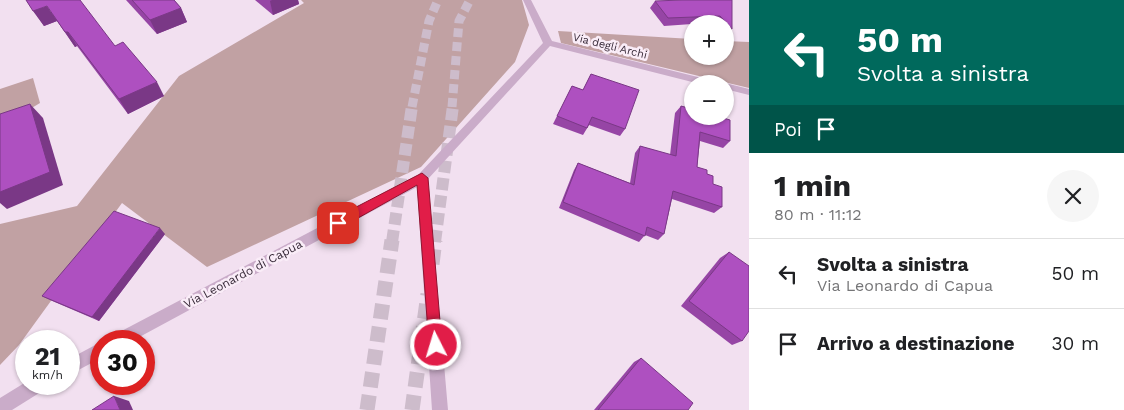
<!DOCTYPE html>
<html lang="it">
<head>
<meta charset="utf-8">
<style>
  body { margin:0; font-family:"Work Sans",sans-serif; background:#f6f6f6; color:#202124; height:100vh; display:flex; flex-direction:column; font-size:19px; white-space:nowrap }
  * { box-sizing:border-box; margin:0 }
  p { font-size:16px; color:#757577 }
  .icon { flex:none; width:28px; height:28px; fill:none; stroke:currentColor; stroke-width:2; stroke-linecap:round; stroke-linejoin:round }
  .map { position:relative; flex:1; overflow:hidden }
  .sheet { display:flex; flex-direction:column; background:#fff; width:375px }
  .sheet>* { flex:none }
  .hud { background:#00695c; color:#fff; overflow:hidden }
  .controls { position:absolute; left:684px; top:15px; display:grid; gap:10px }
  .controls a { display:grid; place-items:center; width:50px; height:50px; border-radius:50%; background:#fff; box-shadow:0 1px 4px #0004; font-size:25px }
  .speed { position:absolute; left:15px; top:330px; display:flex; gap:10px; font-size:25px; font-weight:700; text-align:center }
  .speed>* { display:grid; place-content:center; width:65px; height:65px; border-radius:50%; background:#fff; box-shadow:0 1px 4px #0004; line-height:1 }
  .speed small { font-size:12px; font-weight:400 }
  .speed .limit { border:8px solid #d22; background:#fff; color:#111 }
  .pin { position:absolute; display:grid; place-items:center; width:42px; height:42px; color:#fff; margin:-21px; border-radius:10px; box-shadow:0 2px 8px #0006 }
  .me { position:absolute; width:55px; margin:-28px; rotate:355deg; stroke-linejoin:round; filter:drop-shadow(0 0 4px #0008) }
  .turn { display:flex; align-items:center; gap:18px; height:105px; padding:0 25px; font-size:22px }
  .turn .icon { width:65px; height:65px; stroke-width:2.5 }
  .turn b { display:block; font-size:35px; line-height:42px }
  .then { display:flex; align-items:center; height:48px; padding:0 25px; background:#0003; gap:10px; font-size:19px }
  .round { display:grid; place-items:center; flex:none; width:52px; height:52px; border-radius:26px; background:#f6f6f6 }
  .headline { display:flex; align-items:center; justify-content:space-between; height:85px; padding:0 25px }
  h1 { font-size:30px; font-weight:700; line-height:38px }
  ul { padding:0; list-style:none }
  li { display:flex; align-items:center; gap:15px; height:70px; padding:0 25px; border-top:1px solid #e0e0e0 }
  li div { flex:1 }
  li b { display:block; font-size:19px }
  li em { font-style:normal }
  main { display:flex; flex:1; min-height:0 }
  .map>svg:first-child { display:block }
</style>
</head>
<body>
<main>
<div class="map">
<svg width="749" height="410" viewBox="0 0 749 410">
  <rect width="100%" height="100%" fill="#f2e0f0"/>
  <g fill="#c1a1a3">
    <polygon points="301,0 522,0 529,25 515,62 421,167 207,267 122,203 19,345 0,365 0,224 77,206 179,76 304,3"/>
    <polygon points="558,31 692,39 692,56 725,56 725,41 749,42 749,88 561,43"/>
    <polygon points="33,78 40,103 0,127 0,89"/>
  </g>
  <g fill="none" stroke-linecap="round" stroke-linejoin="round">
    <g stroke="#cdbccb" stroke-width="9" stroke-dasharray="9 5" stroke-linecap="butt">
      <polyline points="412,107 429,21 438,0"/>
      <polyline points="452,107 459,21 470,0"/>
    </g>
    <g stroke="#cdbccb" stroke-width="12" stroke-dasharray="12 5.5" stroke-linecap="butt">
      <polyline points="392,242 412,106"/>
      <polyline points="435,242 453,106"/>
    </g>
    <g stroke="#cdbccb" stroke-width="15" stroke-dasharray="15 8" stroke-linecap="butt">
      <polyline points="432,264 435,240"/>
      <polyline points="367,410 392,240"/>
      <polyline points="412,410 428,294"/>
    </g>
    <g fill="#caacc9" fill-rule="evenodd">
      <polygon points="523,0 531,0 552,41 714,81 719,84 700,84 550,46 428,179 448,410 432,410 417,187 132,341 109,341 112,336 418,175 543,43"/>
      <polygon points="725,83 749,89 749,95 725,89 725,84 721,84"/>
      <polygon points="101,342 101,358 69,375 69,359"/>
      <polygon points="26,382 26,384 46,384 44,390 12,410 0,410 0,398"/>
    </g>
  </g>
  <g fill="#9645a5">
    <polygon points="26,0 115,46 164,96 128,114 77,46 75,47 57,21 44,26"/>
    <polygon points="126,0 174,0 181,8 187,22 157,34"/>
    <polygon points="255,0 298,0 299,4 273,15"/>
    <polygon points="732,0 732,29 726,36 725,35 725,24 692,24 664,26 650,8 655,1"/>
    <polygon points="591,74 625,129 620,136 589,125 583,135 553,124 572,86 583,90"/>
    <polygon points="681,106 730,141 723,148 700,141 697,167 707,174 713,184 722,207 714,213 672,199 664,234 658,240 645,235 639,242 559,208 574,170 578,163 630,183 635,153 640,146 670,155 675,113"/>
    <polygon points="165,234 99,321 50,300 42,296"/>
    <polygon points="729,252 742,341 732,345 681,306 720,258"/>
    <polygon points="641,358 688,410 594,410 634,362"/>
  </g>
  <g fill="#7a3886">
    <polygon points="272,0 298,0 299,4 273,15 270,1"/>
    <polygon points="47,6 57,21 44,26 33,11"/>
    <polygon points="181,8 187,22 157,34 150,20"/>
    <polygon points="65,32 68,32 77,46 75,47"/>
    <polygon points="157,82 164,96 128,114 119,99"/>
    <polygon points="30,104 43,118 63,185 7,209 0,203 0,192"/>
    <polygon points="160,228 165,234 99,321 92,317"/>
    <polygon points="114,396 129,401 133,410 120,410"/>
  </g>
  <g fill="#ae50c0" stroke="#7a3886">
    <polygon points="26,0 80,0 115,46 123,42 157,82 119,99 68,32 65,32 47,6 33,11"/>
    <polygon points="132,0 174,0 181,8 150,20"/>
    <polygon points="682,0 732,0 732,29 720,16 668,18 655,1"/>
    <polygon points="591,74 639,90 625,129 592,117 587,128 557,116 572,86 583,90"/>
    <polygon points="30,104 50,172 0,192 0,114"/>
    <polygon points="681,106 692,109 692,116 717,116 730,120 730,141 700,132 697,167 707,170 707,174 713,176 713,184 722,187 722,207 673,191 664,234 647,227 645,236 563,202 578,163 634,185 640,146 676,156"/>
    <polygon points="114,211 160,228 92,317 42,296"/>
    <polygon points="729,252 749,266 749,331 742,341 689,301"/>
    <polygon points="641,358 693,403 688,410 598,410"/>
    <polygon points="114,396 120,410 92,410"/>
  </g>
  <polygon fill="#e11d48" stroke="#92132f" points="422,173 428,178 442,345 440,350 436,352 431,350 429,345 417,185 342,227 333,227 332,223 333,219"/>
  <g text-anchor="middle" dominant-baseline="central" stroke-width="5" stroke-linejoin="round" paint-order="stroke">
    <g font-size="11" fill="#382b39" stroke="#faedf8">
      <text transform="translate(610 46) rotate(14)">Via degli Archi</text>
    </g>
    <g font-size="12" fill="#382b39" stroke="#faedf8">
      <text transform="translate(243 274) rotate(-28)">Via Leonardo di Capua</text>
    </g>
  </g>
</svg>
<div class="controls">
<a>+</a>
<a>−</a>
</div>
<div class="speed"><div>21<small>km/h</small></div><div class="limit">30</div></div>
<div class="pin" style="left:338px;top:223px;background:#d93025"><svg class="icon" aria-label="arrive" viewBox="0 0 24 24"><path d="M6 21V4h12l-3 4 3 4H6"/></svg></div>
<svg class="me" style="left:436px;top:345px" viewBox="-20 -20 40 40"><circle r="17" fill="#e11d48" stroke="#fff" stroke-width="3"/><path d="M0-11L8 9 0 5-8 9z" fill="#fff"/></svg>
</div>
<section class="sheet">
<div class="hud">
<div class="turn"><svg class="icon" aria-label="left" viewBox="0 0 24 24"><path d="M17 20v-9H6M10 6l-5 5 5 5"/></svg><div><b>50 m</b>Svolta a sinistra</div></div>
<div class="then">Poi<svg class="icon" aria-label="arrive" viewBox="0 0 24 24"><path d="M6 21V4h12l-3 4 3 4H6"/></svg></div>
</div>
<div class="headline"><div><h1>1 min</h1><p>80 m · 11:12</p></div><a class="round"><svg class="icon" aria-label="close" viewBox="0 0 24 24"><path d="M6 6l12 12M18 6L6 18"/></svg></a></div>
<ul>
<li><svg class="icon" aria-label="left" viewBox="0 0 24 24"><path d="M17 20v-9H6M10 6l-5 5 5 5"/></svg><div><b>Svolta a sinistra</b><p>Via Leonardo di Capua</p></div><em>50 m</em></li>
<li><svg class="icon" aria-label="arrive" viewBox="0 0 24 24"><path d="M6 21V4h12l-3 4 3 4H6"/></svg><div><b>Arrivo a destinazione</b></div><em>30 m</em></li>
</ul>
</section>
</main>
</body>
</html>
